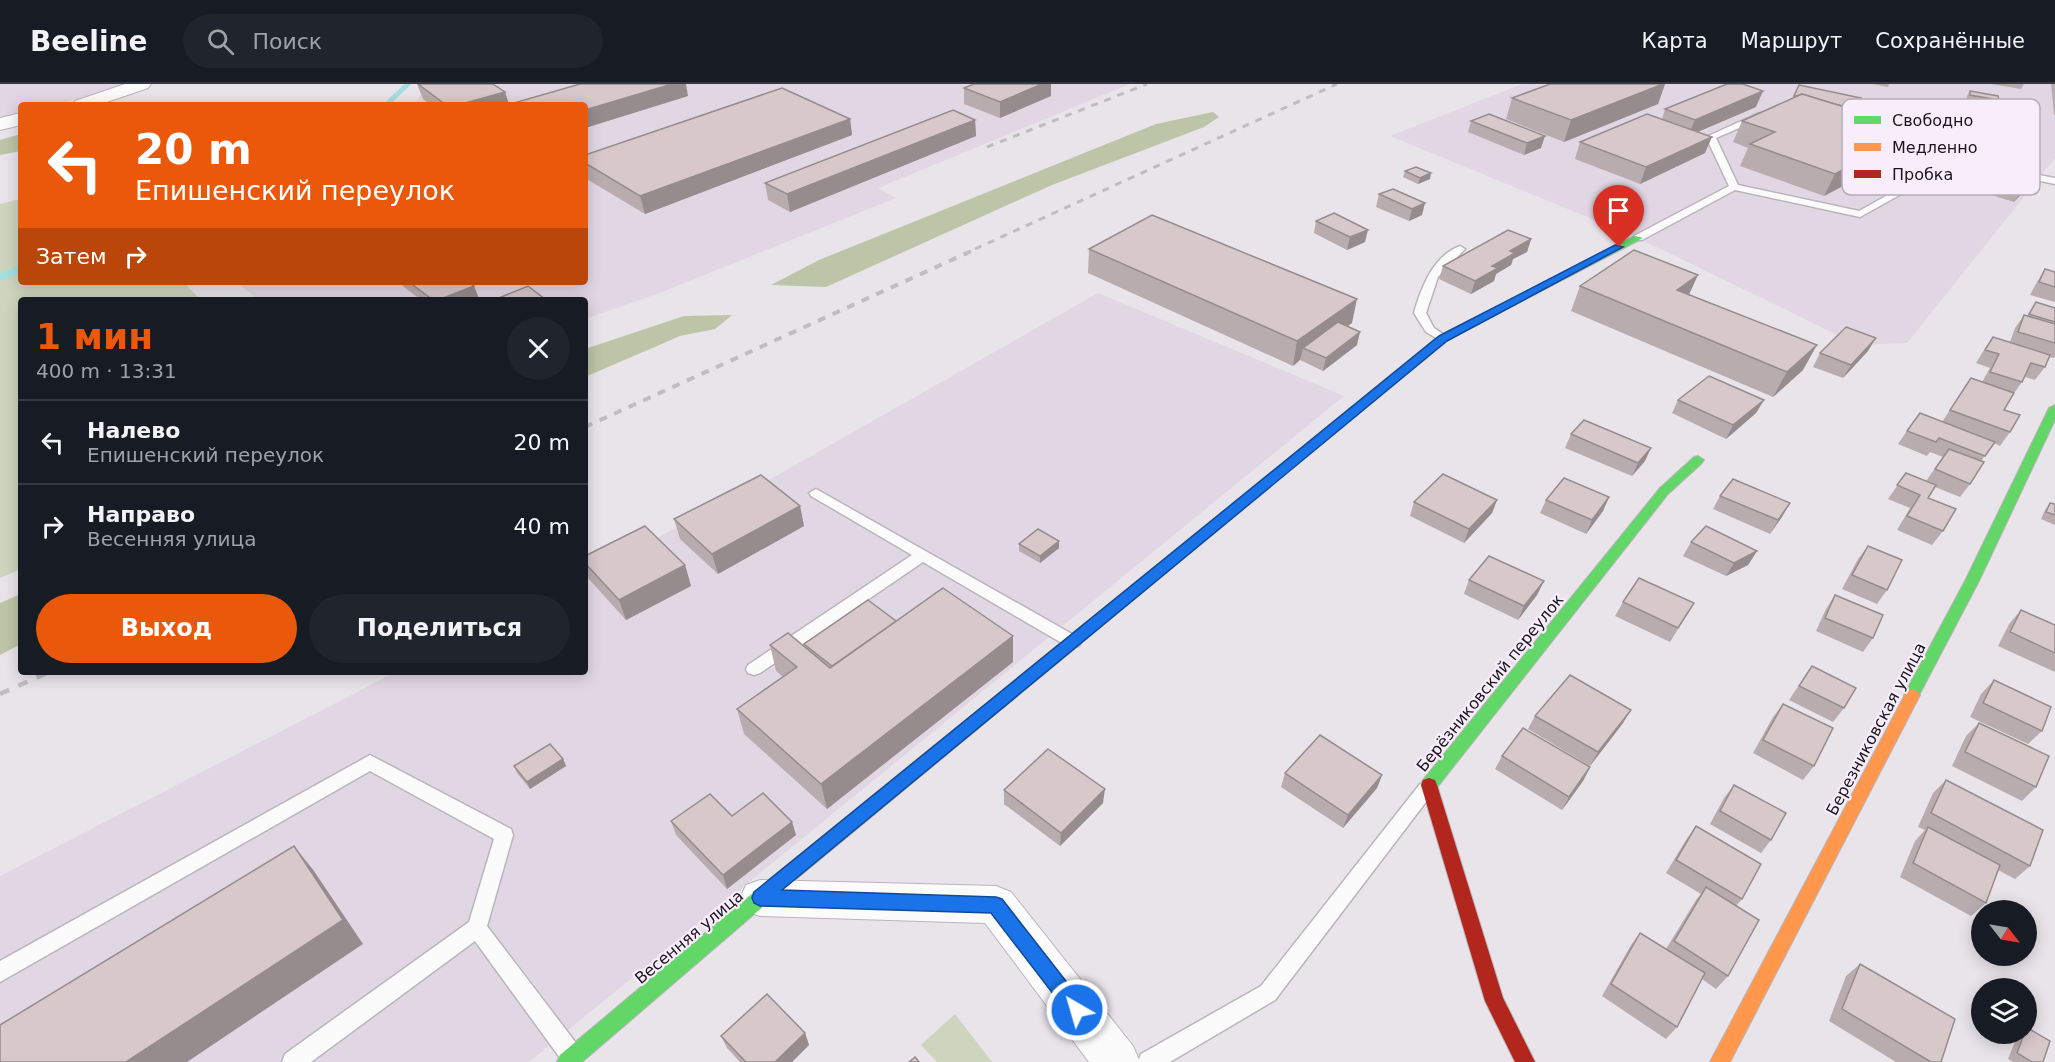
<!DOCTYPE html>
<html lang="ru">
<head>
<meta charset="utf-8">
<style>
  body { margin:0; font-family:"DejaVu Sans",sans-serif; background:#20242c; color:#f1f3f6; height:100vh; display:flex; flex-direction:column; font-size:22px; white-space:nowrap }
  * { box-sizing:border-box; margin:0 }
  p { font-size:20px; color:#9ea1a6 }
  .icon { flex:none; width:33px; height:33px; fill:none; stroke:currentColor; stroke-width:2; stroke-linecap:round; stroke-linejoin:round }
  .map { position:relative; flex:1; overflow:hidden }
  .sheet { position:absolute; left:18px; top:213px; width:570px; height:378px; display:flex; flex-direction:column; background:#171b24; border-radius:6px; box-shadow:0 3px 15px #0003 }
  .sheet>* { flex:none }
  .guide { position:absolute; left:18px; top:18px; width:570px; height:183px; border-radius:6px; box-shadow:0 3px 15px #0003; background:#ea580c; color:#fff; overflow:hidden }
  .needle { width:39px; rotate:121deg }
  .tools { position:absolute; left:1971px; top:816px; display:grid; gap:12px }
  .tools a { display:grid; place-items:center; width:66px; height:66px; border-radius:50%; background:#171b24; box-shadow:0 3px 15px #0003; font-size:30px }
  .pin { position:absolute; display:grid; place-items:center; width:51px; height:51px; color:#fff; margin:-62px -26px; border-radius:50% 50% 50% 0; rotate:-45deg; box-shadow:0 0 6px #0007 }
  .pin .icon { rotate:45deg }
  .me { position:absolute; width:66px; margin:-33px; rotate:322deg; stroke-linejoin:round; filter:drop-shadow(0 0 4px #0008) }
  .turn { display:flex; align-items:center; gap:21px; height:126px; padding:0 18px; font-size:27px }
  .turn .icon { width:78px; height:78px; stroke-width:2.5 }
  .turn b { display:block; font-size:42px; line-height:51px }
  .then { display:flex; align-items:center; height:57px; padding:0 18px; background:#0003; gap:12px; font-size:22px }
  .round { display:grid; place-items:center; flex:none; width:63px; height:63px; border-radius:32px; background:#20242c }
  .overview { display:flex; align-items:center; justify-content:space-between; height:102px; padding:0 18px }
  h1 { font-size:36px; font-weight:700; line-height:45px; color:#ea580c }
  .button { display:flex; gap:12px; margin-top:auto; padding:12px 18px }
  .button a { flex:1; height:69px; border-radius:36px; background:#ea580c; color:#fff; font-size:24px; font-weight:700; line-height:69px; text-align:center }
  .button a+a { background:#20242c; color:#f1f3f6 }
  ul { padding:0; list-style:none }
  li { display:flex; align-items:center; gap:18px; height:84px; padding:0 18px; border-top:2px solid #363941 }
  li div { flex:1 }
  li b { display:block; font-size:22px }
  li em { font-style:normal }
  header { display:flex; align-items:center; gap:36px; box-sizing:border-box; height:84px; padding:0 30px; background:#171b24; border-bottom:2px solid #363941 }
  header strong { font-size:28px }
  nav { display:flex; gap:33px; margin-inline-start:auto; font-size:21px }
  .search { width:420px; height:54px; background:#20242c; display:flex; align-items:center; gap:15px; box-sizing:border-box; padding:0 21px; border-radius:33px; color:#9ea1a6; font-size:22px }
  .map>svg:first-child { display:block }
</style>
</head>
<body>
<header>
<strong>Beeline</strong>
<div class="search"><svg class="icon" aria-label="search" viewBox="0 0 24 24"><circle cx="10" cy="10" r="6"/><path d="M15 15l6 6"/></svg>Поиск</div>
<nav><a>Карта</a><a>Маршрут</a><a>Сохранённые</a></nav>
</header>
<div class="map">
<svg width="2055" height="978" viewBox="0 0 2055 978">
  <rect width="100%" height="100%" fill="#e9e4ea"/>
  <g fill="#e1d7e4">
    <polygon points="0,0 129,0 56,21 21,21 21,29 0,34"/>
    <polygon points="429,0 1130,0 878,104 896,114 657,210 585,235 585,216 259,216 242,203 247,198 585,198 585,21 413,21"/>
    <polygon points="1522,0 2055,0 2055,74 1907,259 1858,261 1638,154 1390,52"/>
    <polygon points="1098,209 1344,312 529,978 0,978 0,792 396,588 585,588 585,491 767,397"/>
  </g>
  <g fill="#cdd5be">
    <polygon points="21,115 21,198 183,198 201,216 21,216 21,485 0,494 0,120"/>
    <polygon points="955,930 992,978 937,978 921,961"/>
  </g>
  <g fill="#bcc5a7">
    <polygon points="1213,28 1219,33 1204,43 1052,101 826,203 771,201 819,176 1156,40"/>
    <polygon points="21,50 21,67 0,71 0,56"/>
    <polygon points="732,231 715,245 680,252 585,293 585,265 684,232"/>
    <polygon points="21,510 21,560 0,571 0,519"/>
  </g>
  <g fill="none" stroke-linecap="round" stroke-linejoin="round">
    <polyline stroke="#a4dfe2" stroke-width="5" points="386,21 408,0"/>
    <polyline stroke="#a4dfe2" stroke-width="7" points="0,193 21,185"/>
    <g stroke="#bab5bb" stroke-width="3">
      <g id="lane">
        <polygon points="1759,29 1763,32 1762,34 1716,54 1738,101 1859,127 1958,72 1966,74 1860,133 1735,106 1642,156 1634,156 1634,152 1729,102 1706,53"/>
        <polygon points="2039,91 2055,94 2055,100 2036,96 2034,94"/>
        <path d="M 1460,162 L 1465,165 L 1438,193 L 1426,229 L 1434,244 L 1449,254 L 1443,258 L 1426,248 L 1414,229 C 1421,204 1433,172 1460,162 Z"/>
        <polygon points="816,405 1079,554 1081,558 1079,562 1067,562 923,478 760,589 754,591 748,589 746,585 748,581 912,471 811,412 809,409"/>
        <polygon points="370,671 511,745 513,751 487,842 579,963 582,971 579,978 563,978 475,857 311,978 282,978 285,970 469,838 494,755 370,687 0,898 0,877"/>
        <polygon points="1426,698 1432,700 1435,705 1432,710 1275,916 1170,978 1138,978 1141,970 1261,902 1420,700"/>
      </g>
    </g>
    <g stroke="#bab5bb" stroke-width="2">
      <g id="street">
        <polygon points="125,0 151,0 148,4 98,21 72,21 75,17"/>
        <polygon points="21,29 21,41 0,46 0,34"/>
        <polygon points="760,796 996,802 1011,808 1133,962 1140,978 1089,978 985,839 760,832 746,827 740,814 746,801"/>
      </g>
    </g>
    <g stroke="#bab5bb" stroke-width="2">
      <g id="fast">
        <polygon points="1635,152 1643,154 1447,256 1270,402 1262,402 1260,399 1262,396 1439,252"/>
        <polygon points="2055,321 2055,336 1979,497 1917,615 1912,617 1907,615 1904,611 1965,497 2049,324"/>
        <polygon points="1698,372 1704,376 1702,379 1668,410 1435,706 1429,708 1423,706 1421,701 1423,696 1660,404 1694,373"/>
        <polygon points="1099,531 1104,532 1106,536 1104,540 766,820 582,978 557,978 560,971 754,808 1094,532"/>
      </g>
    </g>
    <g stroke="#bab5bb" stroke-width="2">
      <g id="slow">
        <polygon points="1266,395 1272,399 1270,402 1104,540 1094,540 1092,536 1094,532 1262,396"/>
        <polygon points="1912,605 1917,607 1920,611 1730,978 1710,978 1907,607"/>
      </g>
    </g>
    <g stroke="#bab5bb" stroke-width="2">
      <polygon id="jam" points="1429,694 1435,696 1437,701 1503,914 1535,978 1515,978 1485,917 1421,701 1423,696"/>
    </g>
    <use href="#lane" fill="#fcfbfc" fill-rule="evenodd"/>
    <use href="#street" fill="#fcfbfc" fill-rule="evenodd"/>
    <use href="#fast" fill="#63d668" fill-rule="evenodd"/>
    <use href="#slow" fill="#ff974d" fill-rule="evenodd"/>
    <use href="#jam" fill="#b3261e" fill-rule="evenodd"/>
    <g stroke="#bebdbf" stroke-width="3" stroke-dasharray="7 7" stroke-linecap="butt">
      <polyline points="987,63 1147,0"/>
      <polyline points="975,165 1337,0"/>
    </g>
    <polyline stroke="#bebdbf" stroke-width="4" stroke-dasharray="8 8" stroke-linecap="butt" points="585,343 978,164"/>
    <polyline stroke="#bebdbf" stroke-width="4.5" stroke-dasharray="10 10" stroke-linecap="butt" points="0,610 49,588"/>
  </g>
  <g fill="#b9acae">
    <polygon points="417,0 493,0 505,8 509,20 688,12 585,44 585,21 431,21 423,15"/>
    <polygon points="974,0 1051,0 1051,12 1000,34 964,20 964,4"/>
    <polygon points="1550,0 1665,0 1658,20 1564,58 1506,35 1512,14"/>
    <polygon points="1872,0 1889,0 1888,3"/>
    <polygon points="1991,0 2024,0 2021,5"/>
    <polygon points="2051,0 2055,0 2055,31 2054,31"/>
    <polygon points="1799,1 1861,14 1856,27 1923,60 1824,112 1740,82 1748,64 1733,58 1742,37 1793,14"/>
    <polygon points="1970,7 1999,16 1995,21 1966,16 1967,12"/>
    <polygon points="1756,23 1698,48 1705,69 1640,100 1575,75 1580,58 1662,35 1665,25"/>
    <polygon points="850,35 852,51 645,130 585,94 585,71"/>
    <polygon points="975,36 976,52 790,128 768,116 765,99"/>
    <polygon points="1471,37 1541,64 1524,71 1468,48"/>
    <polygon points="2001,80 2037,83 2034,87 2030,100 2014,118 1972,105 1979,93"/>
    <polygon points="1405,87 1430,95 1418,100 1403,93"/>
    <polygon points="1393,105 1422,131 1409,137 1376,123 1379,110"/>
    <polygon points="1316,137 1365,158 1347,166 1314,149"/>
    <polygon points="1531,155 1527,168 1513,175 1511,181 1496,190 1494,197 1471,210 1439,195 1443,182"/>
    <polygon points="1089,165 1352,239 1347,242 1357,261 1323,287 1300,276 1293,282 1088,189"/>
    <polygon points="2045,185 2055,188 2055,218 2030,211 2037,198"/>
    <polygon points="401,198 468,198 474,202 479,215 475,216 421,216 404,203"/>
    <polygon points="1580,202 1803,286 1773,313 1571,227"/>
    <polygon points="2036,218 2055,224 2055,272 2054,274 2049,273 2045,283 2035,296 2025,293 2022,298 2012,312 2004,326 2010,348 2000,362 1994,359 1981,377 1970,400 1960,413 1935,403 1928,414 1943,447 1932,461 1897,446 1910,424 1888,415 1906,389 1926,397 1943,373 1930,368 1927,372 1898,360 1907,347 1942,338 1971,294 1982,298 1990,284 1976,279 1984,266 1993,253 2010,258 2015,244 2024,231 2027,232"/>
    <polygon points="1868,267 1843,294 1813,283 1820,269"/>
    <polygon points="1678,316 1764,316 1756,329 1726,355 1672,329"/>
    <polygon points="1571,350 1645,377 1632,392 1565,364"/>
    <polygon points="1720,412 1790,419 1770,450 1713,425"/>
    <polygon points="1609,413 1603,427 1586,450 1540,429 1546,416"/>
    <polygon points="1497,416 1492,429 1464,459 1410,432 1414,418"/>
    <polygon points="2050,419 2055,420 2055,441 2041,435 2045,426"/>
    <polygon points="800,422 804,442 718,490 680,455 674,435"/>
    <polygon points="1059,457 1059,464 1040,479 1019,467 1019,460"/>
    <polygon points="1691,458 1757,467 1748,481 1726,492 1683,472"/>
    <polygon points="1868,462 1887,506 1877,520 1842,505 1858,475"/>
    <polygon points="585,472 685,481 691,502 626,536 588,494 585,486"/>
    <polygon points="1469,496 1544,497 1537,511 1518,536 1464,510"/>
    <polygon points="1835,511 1873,554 1863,568 1816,547 1826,525"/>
    <polygon points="1623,518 1694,519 1670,558 1615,532"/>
    <polygon points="2021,526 2055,541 2055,588 1998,562 2009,540"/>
    <polygon points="896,537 1013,578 827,725 744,650 737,625 783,593 776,587 770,561 804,563 804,560"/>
    <polygon points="1812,582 1844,624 1833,638 1789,616"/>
    <polygon points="1994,596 2042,647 2028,660 1970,633 1981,610"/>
    <polygon points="1783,620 1814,682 1803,696 1753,669 1773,633"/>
    <polygon points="1535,632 1623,639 1590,682 1528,645"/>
    <polygon points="1979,639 2036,703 2022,717 1952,682 1966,652"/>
    <polygon points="1502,672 1590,683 1583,697 1562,726 1495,685"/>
    <polygon points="563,675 566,682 530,705 517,689 514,682"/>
    <polygon points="1285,689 1382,691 1377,704 1343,744 1281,703"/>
    <polygon points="1946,696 2030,782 2015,795 1998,786 1986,819 1971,832 1900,793 1915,757 1925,746 1918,743 1933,709"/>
    <polygon points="1734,701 1771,756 1761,769 1710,740 1724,714"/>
    <polygon points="1004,706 1103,719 1060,762 1004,720"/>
    <polygon points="671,737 792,738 796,751 727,805 676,751"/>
    <polygon points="1696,742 1742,815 1736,822 1728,892 1716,905 1702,895 1677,943 1666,955 1602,912 1631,861 1640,849 1666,865 1696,816 1701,810 1666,789 1686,756"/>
    <polygon points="1860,880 1941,978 1896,978 1829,937 1846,892"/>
    <polygon points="805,949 809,961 792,978 740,978 727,964 721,952"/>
    <polygon points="2018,950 2026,950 2043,978 2013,978 2008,975"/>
  </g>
  <g fill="#968c8d">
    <polygon points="672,0 686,0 688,12 585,44 585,26"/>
    <polygon points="1042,0 1051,0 1051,12 1000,34 1000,18"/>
    <polygon points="1663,0 1665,0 1658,20 1564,58 1571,36"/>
    <polygon points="1763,7 1756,23 1688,52 1695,36"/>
    <polygon points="505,8 509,21 458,21"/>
    <polygon points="850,35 852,51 645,130 640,112"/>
    <polygon points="975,36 976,52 790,128 787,110"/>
    <polygon points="1935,38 1923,60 1824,112 1835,90"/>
    <polygon points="1545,52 1541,64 1524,71 1527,59"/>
    <polygon points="1712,53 1705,69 1640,100 1646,83"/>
    <polygon points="1431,89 1430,95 1418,100 1420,94"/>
    <polygon points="2038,89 2030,100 2014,118 2022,106"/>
    <polygon points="1425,119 1422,131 1409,137 1412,125"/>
    <polygon points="1368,146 1365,158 1347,166 1350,153"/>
    <polygon points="1531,155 1527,168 1513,175 1511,181 1496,190 1494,197 1471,210 1475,197 1510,167"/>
    <polygon points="1698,191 1687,215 1677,206"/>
    <polygon points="474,202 479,215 475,216 438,216"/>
    <polygon points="1357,215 1352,239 1312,268 1303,264 1300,276 1293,282 1297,257"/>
    <polygon points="1360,248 1357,261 1323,287 1326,274"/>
    <polygon points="1876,254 1868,267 1843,294 1851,281"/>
    <polygon points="1817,261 1803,286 1773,313 1787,288"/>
    <polygon points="1764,316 1756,329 1726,355 1733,341"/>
    <polygon points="1651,364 1645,377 1632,392 1638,379"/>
    <polygon points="1609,413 1603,427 1586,450 1592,436"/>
    <polygon points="1497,416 1492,429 1464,459 1469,445"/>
    <polygon points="1790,419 1782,433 1770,450 1778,436"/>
    <polygon points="800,422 804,442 718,490 712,470"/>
    <polygon points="1059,457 1059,464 1040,479 1040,472"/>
    <polygon points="1757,467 1748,481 1726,492 1734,479"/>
    <polygon points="685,481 691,502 626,536 619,516"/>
    <polygon points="1544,497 1537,511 1518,536 1524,522"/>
    <polygon points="1013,552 1013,578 827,725 821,700"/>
    <polygon points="1631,626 1623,639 1590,682 1598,668"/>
    <polygon points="563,675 566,682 530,705 527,698"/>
    <polygon points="1590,683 1583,697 1562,726 1569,713"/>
    <polygon points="1382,691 1377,704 1343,744 1348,731"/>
    <polygon points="1105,705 1103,719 1060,762 1061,749"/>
    <polygon points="792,738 796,751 727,805 723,791"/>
    <polygon points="294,762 314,787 363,860 187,978 126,978"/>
    <polygon points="805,949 809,961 792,978 775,978"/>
  </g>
  <g fill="#d7c8ca" stroke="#968c8d" stroke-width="1.5">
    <polygon points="418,0 493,0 505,8 458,21 446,21"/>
    <polygon points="580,0 672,0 585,26 585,21 507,21"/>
    <polygon points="974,0 1042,0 1000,18 964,4"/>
    <polygon points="1550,0 1663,0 1571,36 1512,14"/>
    <polygon points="1727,0 1743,0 1763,7 1695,36 1665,25"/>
    <polygon points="1799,1 1861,14 1857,25 1834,20 1802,10 1796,12 1794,12"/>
    <polygon points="782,4 850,35 640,112 585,79 585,71"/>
    <polygon points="1970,7 1998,12 1999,16 1970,11"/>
    <polygon points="1802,10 1864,29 1880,21 1935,38 1835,90 1750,60 1775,48 1742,37"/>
    <polygon points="953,26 975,36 787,110 765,99"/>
    <polygon points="1489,30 1545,52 1527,59 1471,37"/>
    <polygon points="1647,30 1712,53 1646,83 1580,58"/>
    <polygon points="1416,83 1431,89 1420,94 1405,87"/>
    <polygon points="1393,105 1425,119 1412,125 1379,110"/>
    <polygon points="1334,129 1368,146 1350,153 1316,137"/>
    <polygon points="1152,131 1357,215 1297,257 1089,165"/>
    <polygon points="1508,146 1531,155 1510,167 1515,169 1492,182 1498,184 1475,197 1443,182"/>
    <polygon points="1634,166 1698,191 1677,206 1817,261 1787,288 1580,202"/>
    <polygon points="2045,185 2055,188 2055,203 2039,198"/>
    <polygon points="409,198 468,198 474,202 438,216 433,216"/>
    <polygon points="528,202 546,216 494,216"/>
    <polygon points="2036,218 2055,224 2055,238 2029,230"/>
    <polygon points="2024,231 2055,240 2055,259 2018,248"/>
    <polygon points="1338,238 1360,248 1326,274 1303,264"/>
    <polygon points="1846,243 1876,254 1851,281 1820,269"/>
    <polygon points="1993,253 2050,271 2045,283 2031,279 2022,298 1990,288 1999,270 1985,266"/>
    <polygon points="1709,292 1764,316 1733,341 1678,316"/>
    <polygon points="1971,294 2014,309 2004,326 2020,331 2010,348 1950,326"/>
    <polygon points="1920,329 1995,358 1985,372 1939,354 1936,358 1907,347"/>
    <polygon points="1584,336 1651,364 1638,379 1571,350"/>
    <polygon points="1949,365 1984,378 1970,400 1935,385"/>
    <polygon points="1906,389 1936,401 1928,414 1956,425 1943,447 1907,432 1920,411 1897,401"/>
    <polygon points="1443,390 1497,416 1469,445 1414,418"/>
    <polygon points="761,391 800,422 712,470 674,435"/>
    <polygon points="1564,394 1609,413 1592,436 1546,416"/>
    <polygon points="1733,395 1790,419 1778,436 1720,412"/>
    <polygon points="2050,419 2055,420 2055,431 2046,428"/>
    <polygon points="645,442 685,481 619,516 585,479 585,472"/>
    <polygon points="1706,442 1757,467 1734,479 1691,458"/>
    <polygon points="1038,445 1059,457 1040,472 1019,460"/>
    <polygon points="1868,462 1902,476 1887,506 1852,491"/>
    <polygon points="1489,472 1544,497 1524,522 1469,496"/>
    <polygon points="1639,494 1694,519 1678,544 1623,518"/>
    <polygon points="943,504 1013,552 821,700 737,625 797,583 770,561 788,549 830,584"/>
    <polygon points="1835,511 1883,531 1873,554 1825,534"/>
    <polygon points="868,516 896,537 832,582 804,560"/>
    <polygon points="2021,526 2055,541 2055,569 2010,548"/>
    <polygon points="1812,582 1856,604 1844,624 1799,602"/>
    <polygon points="1570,591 1631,626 1598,668 1535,632"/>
    <polygon points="1994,596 2051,623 2042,647 1983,619"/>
    <polygon points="1783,620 1833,644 1814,682 1763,656"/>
    <polygon points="1979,639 2049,672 2036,703 1965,668"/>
    <polygon points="1523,644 1590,683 1569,713 1502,672"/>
    <polygon points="1320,651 1382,691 1348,731 1285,689"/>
    <polygon points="550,660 563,675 527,698 514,682"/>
    <polygon points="1048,665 1105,705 1061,749 1004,706"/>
    <polygon points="1946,696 2043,746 2030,782 1931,729"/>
    <polygon points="1734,701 1786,729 1771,756 1720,727"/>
    <polygon points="763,709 792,738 723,791 671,737 710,710 732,732"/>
    <polygon points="1696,742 1761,780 1742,815 1676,776"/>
    <polygon points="1928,743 2000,781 1986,819 1913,779"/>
    <polygon points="294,762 343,836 126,978 0,978 0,941"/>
    <polygon points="1706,803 1759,836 1728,892 1674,857"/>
    <polygon points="1640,849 1705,889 1677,943 1611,900"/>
    <polygon points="1860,880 1955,935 1941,978 1931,978 1842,925"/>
    <polygon points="767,910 805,949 775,978 746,978 721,952"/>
    <polygon points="2026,943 2050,957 2043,978 2032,978 2017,969 2024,950 2026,950"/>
    <polygon points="915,973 919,978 909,978"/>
  </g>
  <polygon fill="#1a73e8" stroke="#114b97" stroke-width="1.5" points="1615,161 1623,163 1447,257 782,806 996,813 1002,815 1083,919 1086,926 1083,932 1077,935 1070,932 991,829 760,822 754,819 752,814 754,808 1439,252"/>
  <g text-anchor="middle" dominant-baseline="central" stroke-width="4.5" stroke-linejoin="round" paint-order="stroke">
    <g font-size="16" fill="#19161b" stroke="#f8edfb">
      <text transform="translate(1490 599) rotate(-51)">Берёзниковский переулок</text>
      <text transform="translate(1876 645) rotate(-62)">Березниковская улица</text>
      <text transform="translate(689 853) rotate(-40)">Весенняя улица</text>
    </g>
  </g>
  <rect x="1842" y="15" width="198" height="96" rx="9" fill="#f8edfb" stroke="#b5acb8" stroke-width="1.5"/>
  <rect x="1854" y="32" width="27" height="8" fill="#63d668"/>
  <rect x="1854" y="59" width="27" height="8" fill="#ff974d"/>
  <rect x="1854" y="86" width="27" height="8" fill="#b3261e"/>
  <g font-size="16" fill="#19161b">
    <text x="1892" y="42">Свободно</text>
    <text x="1892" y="69">Медленно</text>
    <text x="1892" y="96">Пробка</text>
  </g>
</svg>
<div class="tools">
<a><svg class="needle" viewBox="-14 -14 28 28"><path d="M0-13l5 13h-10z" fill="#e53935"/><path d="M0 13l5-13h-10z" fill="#9ea1a6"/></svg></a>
<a><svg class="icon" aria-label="layers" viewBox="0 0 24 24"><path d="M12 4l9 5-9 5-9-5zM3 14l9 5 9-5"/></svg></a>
</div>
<div class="pin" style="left:1619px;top:163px;background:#d93025"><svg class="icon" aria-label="arrive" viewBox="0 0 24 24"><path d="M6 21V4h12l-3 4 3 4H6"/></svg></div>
<svg class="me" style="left:1077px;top:926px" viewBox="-20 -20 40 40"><circle r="17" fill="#1a73e8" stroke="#fff" stroke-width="3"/><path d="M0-11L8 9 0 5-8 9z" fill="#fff"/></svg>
<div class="guide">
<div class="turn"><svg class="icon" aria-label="left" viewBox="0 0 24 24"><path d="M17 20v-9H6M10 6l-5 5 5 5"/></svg><div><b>20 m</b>Епишенский переулок</div></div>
<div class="then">Затем<svg class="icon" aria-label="right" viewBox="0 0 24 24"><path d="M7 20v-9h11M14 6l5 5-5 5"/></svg></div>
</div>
<section class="sheet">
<div class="overview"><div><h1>1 мин</h1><p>400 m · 13:31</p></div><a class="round"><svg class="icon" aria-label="close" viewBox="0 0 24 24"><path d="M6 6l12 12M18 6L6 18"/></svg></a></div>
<ul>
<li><svg class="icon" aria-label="left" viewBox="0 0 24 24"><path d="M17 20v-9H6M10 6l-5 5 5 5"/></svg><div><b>Налево</b><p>Епишенский переулок</p></div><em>20 m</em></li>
<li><svg class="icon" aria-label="right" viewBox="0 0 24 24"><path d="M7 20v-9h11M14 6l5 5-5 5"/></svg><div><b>Направо</b><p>Весенняя улица</p></div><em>40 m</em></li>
</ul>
<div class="button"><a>Выход</a><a>Поделиться</a></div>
</section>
</div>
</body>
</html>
